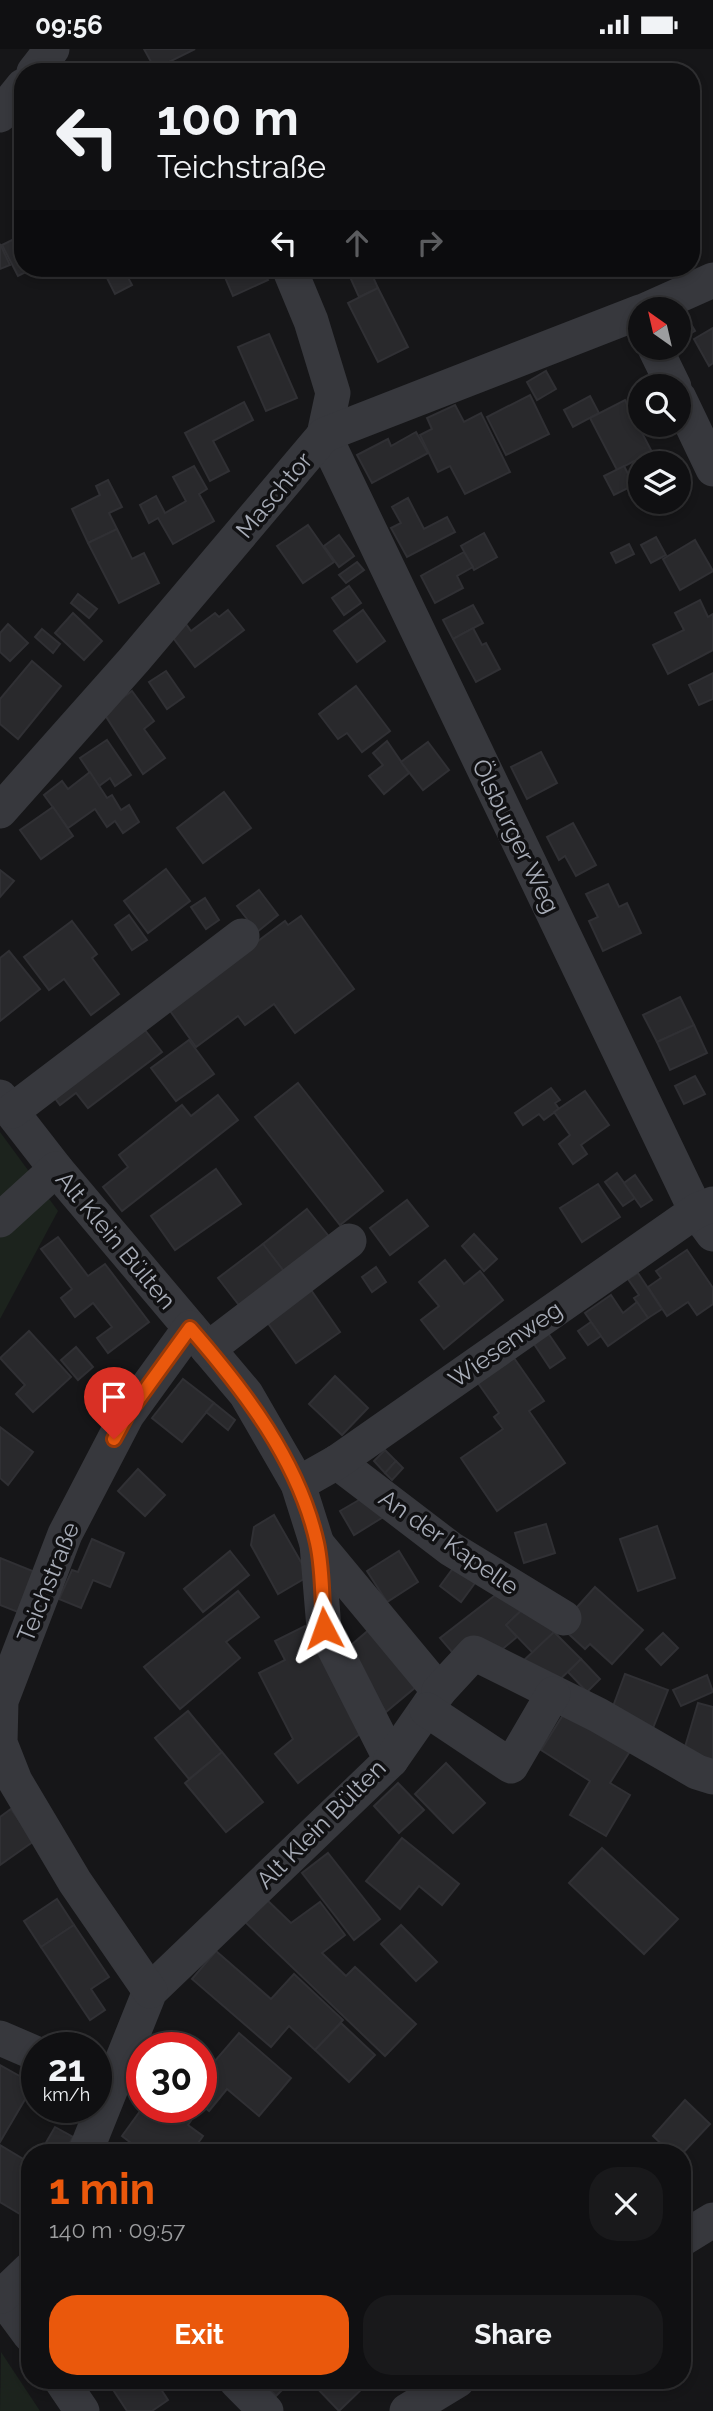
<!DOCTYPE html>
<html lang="en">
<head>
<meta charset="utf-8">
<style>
  body { margin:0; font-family:Raleway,sans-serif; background:#19191b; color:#f1f3f6; height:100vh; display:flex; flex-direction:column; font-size:26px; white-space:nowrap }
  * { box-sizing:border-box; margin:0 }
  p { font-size:23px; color:#9c9d9f }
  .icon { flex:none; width:38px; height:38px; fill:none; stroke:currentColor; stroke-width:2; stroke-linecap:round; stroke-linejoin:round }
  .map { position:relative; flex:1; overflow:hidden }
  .details { position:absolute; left:21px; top:2095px; width:670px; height:245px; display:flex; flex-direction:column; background:#101012; border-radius:28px; box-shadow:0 4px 10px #0003,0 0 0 2px #303032 }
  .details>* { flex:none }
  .hud { position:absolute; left:14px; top:14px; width:686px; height:214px; border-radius:28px; box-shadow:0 4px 10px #0003,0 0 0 2px #303032; background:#101012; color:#f1f3f6; overflow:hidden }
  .needle { width:46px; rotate:326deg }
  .tools { position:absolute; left:628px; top:248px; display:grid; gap:14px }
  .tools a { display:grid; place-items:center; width:63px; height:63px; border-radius:50%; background:#101012; box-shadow:0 4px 10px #0003,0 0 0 2px #303032; font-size:35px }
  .speed { position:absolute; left:21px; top:1983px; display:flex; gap:14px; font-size:35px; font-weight:700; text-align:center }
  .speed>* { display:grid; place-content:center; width:91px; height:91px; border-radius:50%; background:#101012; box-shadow:0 4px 10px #0003,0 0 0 2px #303032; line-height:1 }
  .speed small { font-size:18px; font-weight:400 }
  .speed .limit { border:10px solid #d22; background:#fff; color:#111 }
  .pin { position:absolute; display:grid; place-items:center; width:60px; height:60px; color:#fff; margin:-72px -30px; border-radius:50% 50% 50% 0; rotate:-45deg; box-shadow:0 0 7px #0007 }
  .pin .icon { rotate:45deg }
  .me { position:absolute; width:77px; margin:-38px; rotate:356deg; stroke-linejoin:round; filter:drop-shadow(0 0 5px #0008) }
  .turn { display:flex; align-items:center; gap:24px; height:147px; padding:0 28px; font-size:32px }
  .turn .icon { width:91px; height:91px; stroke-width:2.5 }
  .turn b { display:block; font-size:49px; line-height:60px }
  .lanes { display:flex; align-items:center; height:66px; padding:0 28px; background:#0003; justify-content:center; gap:35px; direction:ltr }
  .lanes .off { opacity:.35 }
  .round { display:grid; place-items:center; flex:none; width:74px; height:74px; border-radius:28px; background:#19191b }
  .head { display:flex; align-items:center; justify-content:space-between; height:119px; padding:0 28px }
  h1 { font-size:42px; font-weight:700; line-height:52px; color:#ea580c }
  .button { display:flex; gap:14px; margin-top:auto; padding:14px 28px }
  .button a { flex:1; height:80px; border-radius:28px; background:#ea580c; color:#fff; font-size:28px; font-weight:700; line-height:80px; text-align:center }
  .button a+a { background:#19191b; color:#f1f3f6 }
  .status { display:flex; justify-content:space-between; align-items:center; height:49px; padding:0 35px; background:#101012; direction:ltr }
  .status svg { height:19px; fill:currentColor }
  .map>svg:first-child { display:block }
</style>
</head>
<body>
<div class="status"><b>09:56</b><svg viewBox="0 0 49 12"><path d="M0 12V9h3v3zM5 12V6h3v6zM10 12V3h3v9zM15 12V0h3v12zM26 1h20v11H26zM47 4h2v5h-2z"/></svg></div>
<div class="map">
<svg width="713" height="2362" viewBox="0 0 713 2362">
  <rect width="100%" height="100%" fill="#161618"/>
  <g fill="#1c231d">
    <polygon points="0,1083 58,1162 0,1270"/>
    <polygon points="1,2303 40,2362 0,2362"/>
  </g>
  <g fill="#29292c" stroke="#303034" stroke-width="2">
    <polygon points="144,0 195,0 155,20"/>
    <polygon points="12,191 23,211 23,219 28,222 18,227 2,196"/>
    <polygon points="0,195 10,216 0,220"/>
    <polygon points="102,219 123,219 132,236 115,245"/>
    <polygon points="221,219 262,219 268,231 233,247"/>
    <polygon points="346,219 369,219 378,239 359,248"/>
    <polygon points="378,239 408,298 378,313 348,254"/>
    <polygon points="688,270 695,282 679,291 679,275"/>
    <polygon points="713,279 713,314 709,317 694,290"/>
    <polygon points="269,285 297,349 266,362 238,298"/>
    <polygon points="546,322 556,340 537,351 527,333"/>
    <polygon points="530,346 549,385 506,406 487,368"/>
    <polygon points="590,347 599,364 573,378 564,361"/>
    <polygon points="625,351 652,403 617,421 590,369"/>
    <polygon points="244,353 253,371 213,392 229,422 210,432 185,384"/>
    <polygon points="455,356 464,373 481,364 510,423 465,445 450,417 438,423 420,386 432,380 427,369"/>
    <polygon points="416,383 428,404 372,434 357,406 388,390 391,397"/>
    <polygon points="194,417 207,440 199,445 214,472 173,495 158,469 149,474 140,456 156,447 165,464 186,452 173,428"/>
    <polygon points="624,417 634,436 614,446 604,427"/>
    <polygon points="108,431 122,458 109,464 117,480 88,494 72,460 100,446 96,437"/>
    <polygon points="408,449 424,480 447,468 455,483 407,508 391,479 401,474 392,458"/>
    <polygon points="308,476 334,513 303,534 277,497"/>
    <polygon points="117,480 132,510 144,504 159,534 119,554 88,494"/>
    <polygon points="484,484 497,508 474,521 461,497"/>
    <polygon points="339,486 354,507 339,518 324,497"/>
    <polygon points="656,488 666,506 651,514 641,496"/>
    <polygon points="695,491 713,522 680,541 663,510"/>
    <polygon points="629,495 634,505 616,514 611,504"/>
    <polygon points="464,503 473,518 457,527 463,539 435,554 421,527"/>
    <polygon points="357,513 364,521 346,534 339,526"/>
    <polygon points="349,537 361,554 344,566 332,549"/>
    <polygon points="78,545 97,560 89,569 71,554"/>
    <polygon points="700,551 708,568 713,565 713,601 668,625 653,596 684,581 675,564"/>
    <polygon points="473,556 483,574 453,590 443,571"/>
    <polygon points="228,561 244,581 195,618 168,582 183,571 191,582 215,564 219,568"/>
    <polygon points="363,561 385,592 357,613 334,582"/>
    <polygon points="73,564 102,592 84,611 55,584"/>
    <polygon points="8,575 28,594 10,612 0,603 0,584"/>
    <polygon points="473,579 482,596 486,594 500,620 476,633 453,590"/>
    <polygon points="42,580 60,595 53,604 35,588"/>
    <polygon points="32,612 61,637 18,690 0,675 0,650"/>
    <polygon points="166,622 184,648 167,660 149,633"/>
    <polygon points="713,624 713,650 699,656 689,636"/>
    <polygon points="356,637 390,682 362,703 347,684 338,690 319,665"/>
    <polygon points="132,642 154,672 144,680 165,709 143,725 103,663"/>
    <polygon points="107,691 131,726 115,737 110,729 99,737 80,709"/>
    <polygon points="387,692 409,724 384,745 369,727 383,716 373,704"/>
    <polygon points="428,693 449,721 423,741 401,713"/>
    <polygon points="541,703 557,734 527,750 511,718"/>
    <polygon points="90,723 107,749 112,746 121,761 129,756 139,773 123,784 115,772 107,778 95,760 68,779 44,746 62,732 68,740"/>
    <polygon points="224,743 251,779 203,814 177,779"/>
    <polygon points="53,758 73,787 41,810 20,781"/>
    <polygon points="573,774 596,816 576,827 565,807 559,811 547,788"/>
    <polygon points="166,820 190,852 148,884 124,852"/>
    <polygon points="0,821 14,832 0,848"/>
    <polygon points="608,835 619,858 627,854 641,884 603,902 589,872 598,868 586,845"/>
    <polygon points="259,841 278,866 257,883 237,857"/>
    <polygon points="205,849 219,871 206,880 191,858"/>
    <polygon points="129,866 147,891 132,901 115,876"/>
    <polygon points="301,867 354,940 295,984 274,955 245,976 238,967 196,998 168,959 285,872 288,876"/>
    <polygon points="72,872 97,905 92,909 119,945 91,966 64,930 49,941 24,908"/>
    <polygon points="9,902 40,940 0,972 0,909"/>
    <polygon points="680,948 694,976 657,993 643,966"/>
    <polygon points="138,972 162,1003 88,1059 76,1044 60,1056 48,1040"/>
    <polygon points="694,976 707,1004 670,1021 657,993"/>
    <polygon points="189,991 214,1025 176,1052 151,1019"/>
    <polygon points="695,1027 705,1045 684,1055 675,1037"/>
    <polygon points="298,1034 383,1142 340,1176 255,1068"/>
    <polygon points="551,1039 560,1051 555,1054 559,1060 544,1071 539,1065 523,1076 515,1064"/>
    <polygon points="585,1042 609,1076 581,1096 587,1105 573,1115 559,1095 570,1086 554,1063"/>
    <polygon points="218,1046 238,1071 122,1162 103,1138 128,1118 119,1106 182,1056 191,1067"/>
    <polygon points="216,1120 241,1155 175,1201 151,1167"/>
    <polygon points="617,1124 635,1149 623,1157 605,1133"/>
    <polygon points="635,1126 652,1151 641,1158 624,1134"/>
    <polygon points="598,1135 620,1168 582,1193 560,1159"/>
    <polygon points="407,1151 428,1177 390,1206 370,1179"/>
    <polygon points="307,1160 331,1190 286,1225 263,1195"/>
    <polygon points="474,1185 497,1210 484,1222 462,1197"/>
    <polygon points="58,1188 88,1227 105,1215 149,1273 108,1304 97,1289 112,1278 93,1254 75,1268 61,1249 72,1240 41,1200"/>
    <polygon points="263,1195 286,1225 242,1260 218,1229"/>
    <polygon points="687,1201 713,1239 713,1255 697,1266 688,1253 667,1267 648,1238 661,1229 656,1222"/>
    <polygon points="445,1211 464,1235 480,1222 503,1251 444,1300 421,1271 439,1257 419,1233"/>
    <polygon points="376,1218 386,1233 372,1243 362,1228"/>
    <polygon points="638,1224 662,1260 648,1269 634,1249 639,1246 628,1230"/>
    <polygon points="309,1238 340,1283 296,1314 265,1270"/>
    <polygon points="611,1246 623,1264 637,1253 648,1269 608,1297 585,1264"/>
    <polygon points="591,1273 601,1287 588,1296 578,1282"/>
    <polygon points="29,1282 71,1328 33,1363 16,1345 25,1336 0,1309"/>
    <polygon points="548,1284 565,1309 550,1319 534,1295"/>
    <polygon points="76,1298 93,1318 78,1331 61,1311"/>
    <polygon points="514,1309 544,1352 529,1362 565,1414 497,1462 461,1409 503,1380 494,1368 499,1364 478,1334"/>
    <polygon points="335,1327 368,1359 342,1386 309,1355"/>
    <polygon points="183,1330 214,1354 182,1393 152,1369"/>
    <polygon points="214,1354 235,1371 228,1381 206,1363"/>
    <polygon points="0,1378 33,1403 8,1436 0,1429"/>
    <polygon points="385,1401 396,1412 385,1424 374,1412"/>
    <polygon points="396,1412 403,1419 392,1431 385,1424"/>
    <polygon points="138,1420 165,1446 145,1467 118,1442"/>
    <polygon points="371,1444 385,1467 354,1486 340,1462"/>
    <polygon points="274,1466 309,1527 278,1545 251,1496 254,1478"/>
    <polygon points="546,1475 555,1504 524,1514 515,1484"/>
    <polygon points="657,1477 675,1529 638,1542 620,1490"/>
    <polygon points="92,1490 124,1504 110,1538 93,1531 81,1559 59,1550 72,1521 78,1523"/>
    <polygon points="230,1502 249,1526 203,1563 184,1540"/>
    <polygon points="399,1502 418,1533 387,1553 367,1522"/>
    <polygon points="0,1509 35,1523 18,1563 0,1556"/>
    <polygon points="454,1518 475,1534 461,1553 440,1537"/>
    <polygon points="595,1538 643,1581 612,1615 590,1595 585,1600 560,1577"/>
    <polygon points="502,1541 528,1555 506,1576 517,1588 494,1607 458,1610 440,1589"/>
    <polygon points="238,1542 259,1568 226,1593 240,1609 180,1660 144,1618"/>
    <polygon points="528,1555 554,1583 533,1604 506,1576"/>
    <polygon points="305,1577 361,1684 298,1734 275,1705 293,1690 259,1624 285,1611 275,1592"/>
    <polygon points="370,1580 417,1637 386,1663 344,1602"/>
    <polygon points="554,1583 581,1610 549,1641 522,1613"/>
    <polygon points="663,1584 678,1599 661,1616 646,1600"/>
    <polygon points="581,1610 600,1630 587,1643 568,1623"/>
    <polygon points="625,1625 668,1641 653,1679 611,1663"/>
    <polygon points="707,1626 713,1643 681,1657 673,1641"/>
    <polygon points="698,1654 713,1658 713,1717 682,1708"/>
    <polygon points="568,1658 632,1699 610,1734 630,1746 606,1787 570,1766 590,1732 541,1701"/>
    <polygon points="188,1662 222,1703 189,1730 155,1689"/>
    <polygon points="222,1703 263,1753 226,1783 185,1734"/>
    <polygon points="446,1714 485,1754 453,1784 415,1745"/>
    <polygon points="398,1734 424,1761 399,1784 374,1757"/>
    <polygon points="11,1760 34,1792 0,1816 0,1768"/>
    <polygon points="402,1789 459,1835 442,1856 419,1837 400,1860 366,1832"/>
    <polygon points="602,1799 678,1870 644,1905 569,1834"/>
    <polygon points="328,1804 380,1870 354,1891 302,1824"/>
    <polygon points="264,1848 291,1874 320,1853 345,1886 322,1904 346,1927 355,1918 416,1975 385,2007 243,1871"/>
    <polygon points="57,1850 74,1876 41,1898 24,1872"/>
    <polygon points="74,1876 109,1928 91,1940 105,1961 90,1971 41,1898"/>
    <polygon points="401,1876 437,1913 416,1932 381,1895"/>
    <polygon points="216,1902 271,1950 294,1925 343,1971 315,2001 289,1977 271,1998 192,1930"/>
    <polygon points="341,1974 375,2006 349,2033 315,2001"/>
    <polygon points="239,1984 291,2029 259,2067 227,2040 209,2062 201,2055 201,2028"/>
    <polygon points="0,2016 34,2035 0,2093"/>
    <polygon points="685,2051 710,2075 682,2105 671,2104 653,2087"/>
    <polygon points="143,2058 188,2058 196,2064 188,2076 203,2087 191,2104 144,2104 122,2087"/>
    <polygon points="55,2078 73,2088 64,2104 40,2104"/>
    <polygon points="0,2096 30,2114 30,2171 0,2153"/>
    <polygon points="118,2331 155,2331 168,2351 152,2362 127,2362 110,2336"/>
    <polygon points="261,2331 292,2331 276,2347"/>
    <polygon points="320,2331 363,2331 367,2335 339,2362 314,2336"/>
  </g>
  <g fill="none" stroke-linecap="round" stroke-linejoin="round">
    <g stroke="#37383d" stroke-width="35">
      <polyline points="34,23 52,0"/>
      <polyline points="0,66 23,37"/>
      <polyline points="289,219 311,272 333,344 324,386 696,1162 713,1185"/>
      <polyline points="646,261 713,231"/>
      <polyline points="655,299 674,338"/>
      <polyline points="679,349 713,420"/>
      <polyline points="0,762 134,611 324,386 640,263"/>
      <polyline points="0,1048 56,1120 246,1345 298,1435 317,1495 324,1579 391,1711 150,1942 85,2104"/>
      <polyline points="12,1062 242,887"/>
      <polyline points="0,1171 56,1120"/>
      <polyline points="208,1300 349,1192"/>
      <polyline points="337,1413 451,1500 564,1569"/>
      <polyline points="298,1435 337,1413 696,1162 713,1155"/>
      <polyline points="317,1495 439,1642 391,1711"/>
      <polyline points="439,1642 474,1604 598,1666 697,1723 713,1728"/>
      <polyline points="427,1661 511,1717 553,1645"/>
      <polyline points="150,1942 75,1833 15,1732 0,1694 1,1652 65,1485 127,1366 190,1279"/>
      <polyline points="0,1989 37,2005"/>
      <polyline points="682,2190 713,2171"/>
      <polyline points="0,2245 30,2286"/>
      <polyline points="2,2247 30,2220"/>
      <polyline points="61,2331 82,2362"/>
      <polyline points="237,2333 266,2362"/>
      <polyline points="407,2362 458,2331"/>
    </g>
  </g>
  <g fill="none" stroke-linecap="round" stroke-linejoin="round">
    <g stroke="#983908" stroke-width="18">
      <path id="route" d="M 114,1390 L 127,1366 L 190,1279 C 244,1341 299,1412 317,1494 C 323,1521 322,1552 324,1579"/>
    </g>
    <use href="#route" stroke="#ea580c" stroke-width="12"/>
  </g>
  <g text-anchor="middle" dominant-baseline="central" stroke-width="7" stroke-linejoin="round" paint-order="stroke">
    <g font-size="24" fill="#a8adb8" stroke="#111113">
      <text transform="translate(274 446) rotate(-50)">Maschtor</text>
      <text transform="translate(516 787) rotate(64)">Ölsburger Weg</text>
      <text transform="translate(116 1191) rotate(50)">Alt Klein Bülten</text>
      <text transform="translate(505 1295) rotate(-35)">Wiesenweg</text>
      <text transform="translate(449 1493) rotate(35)">An der Kapelle</text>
      <text transform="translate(48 1533) rotate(-68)">Teichstraße</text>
      <text transform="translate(321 1775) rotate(-45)">Alt Klein Bülten</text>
    </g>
  </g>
</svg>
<div class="tools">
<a><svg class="needle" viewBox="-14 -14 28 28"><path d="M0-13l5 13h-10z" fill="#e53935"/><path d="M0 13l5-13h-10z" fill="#9c9d9f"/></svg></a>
<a><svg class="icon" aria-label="search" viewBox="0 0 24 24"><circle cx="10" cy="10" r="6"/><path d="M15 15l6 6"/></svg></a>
<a><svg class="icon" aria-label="layers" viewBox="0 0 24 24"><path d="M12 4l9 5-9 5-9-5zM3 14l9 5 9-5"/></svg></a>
</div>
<div class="speed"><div>21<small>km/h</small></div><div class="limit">30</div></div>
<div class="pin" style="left:114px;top:1390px;background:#d93025"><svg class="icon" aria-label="arrive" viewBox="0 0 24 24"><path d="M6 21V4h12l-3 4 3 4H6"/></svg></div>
<svg class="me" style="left:324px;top:1579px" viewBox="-20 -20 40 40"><path d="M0-17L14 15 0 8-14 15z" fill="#ea580c" stroke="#fff" stroke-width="4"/></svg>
<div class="hud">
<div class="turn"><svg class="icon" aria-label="left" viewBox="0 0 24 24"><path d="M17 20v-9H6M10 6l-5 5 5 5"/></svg><div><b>100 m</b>Teichstraße</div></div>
<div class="lanes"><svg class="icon" aria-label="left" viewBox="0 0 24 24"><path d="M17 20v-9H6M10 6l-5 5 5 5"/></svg><svg class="icon off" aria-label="ahead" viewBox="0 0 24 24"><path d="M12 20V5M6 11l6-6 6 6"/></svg><svg class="icon off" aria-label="right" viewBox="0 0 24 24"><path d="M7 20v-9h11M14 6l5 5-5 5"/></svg></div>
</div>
<section class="details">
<div class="head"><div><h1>1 min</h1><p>140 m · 09:57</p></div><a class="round"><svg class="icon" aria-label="close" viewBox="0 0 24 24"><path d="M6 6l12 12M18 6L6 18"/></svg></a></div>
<div class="button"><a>Exit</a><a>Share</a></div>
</section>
</div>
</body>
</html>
